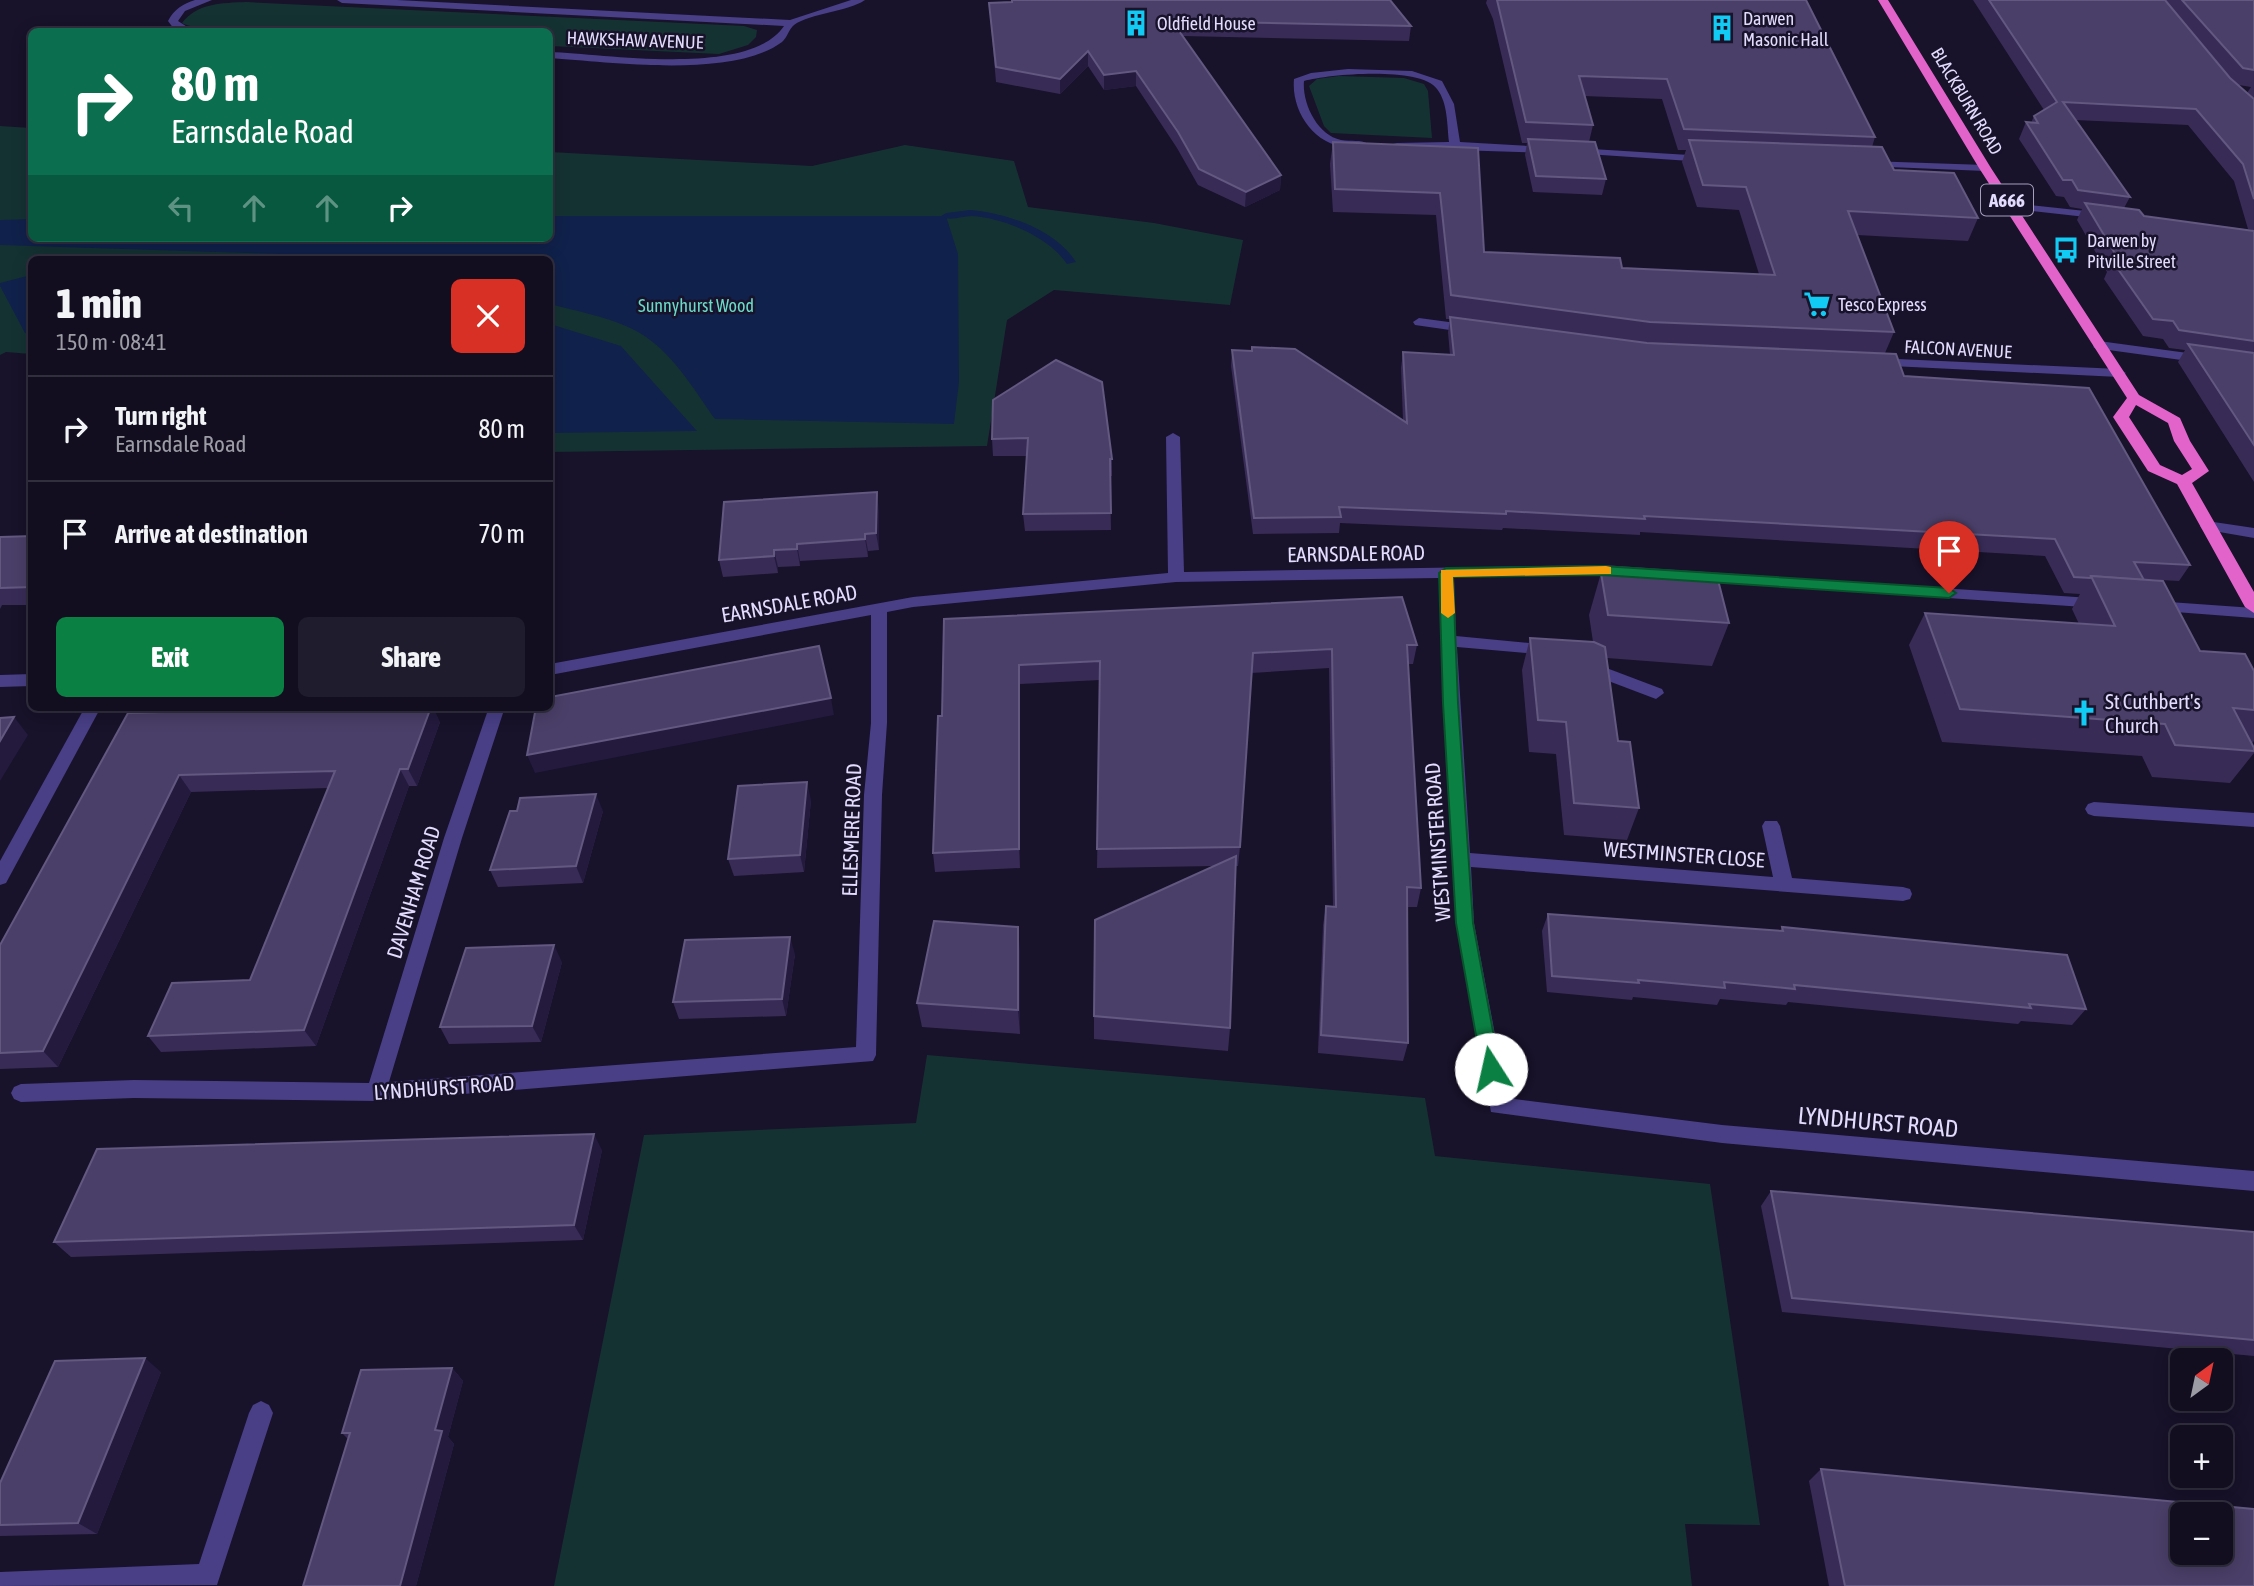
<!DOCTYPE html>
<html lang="en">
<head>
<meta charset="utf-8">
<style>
  body { margin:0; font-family:"Asap Condensed",sans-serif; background:#1f1c2d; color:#f1f3f6; height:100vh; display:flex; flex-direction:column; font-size:26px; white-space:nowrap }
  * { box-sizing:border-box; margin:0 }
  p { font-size:23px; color:#9c9ca5 }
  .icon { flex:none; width:38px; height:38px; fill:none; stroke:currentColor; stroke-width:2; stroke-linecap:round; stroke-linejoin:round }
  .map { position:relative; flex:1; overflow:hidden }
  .sheet { position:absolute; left:28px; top:256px; width:525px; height:455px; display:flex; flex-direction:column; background:#120e20; border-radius:10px; box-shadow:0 4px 18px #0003,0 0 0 2px #312e3e }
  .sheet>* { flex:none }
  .hud { position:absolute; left:28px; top:28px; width:525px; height:214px; border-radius:10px; box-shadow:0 4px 18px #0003,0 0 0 2px #312e3e; background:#0b6e4f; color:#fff; overflow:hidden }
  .needle { width:46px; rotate:33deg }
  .controls { position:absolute; left:2170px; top:1348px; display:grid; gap:14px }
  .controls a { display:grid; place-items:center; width:63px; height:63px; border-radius:10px; background:#120e20; box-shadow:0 4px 18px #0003,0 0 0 2px #312e3e; font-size:35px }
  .pin { position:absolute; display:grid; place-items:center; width:60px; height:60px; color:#fff; margin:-72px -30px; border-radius:50% 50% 50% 0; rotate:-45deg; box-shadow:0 0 7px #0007 }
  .pin .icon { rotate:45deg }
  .me { position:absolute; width:77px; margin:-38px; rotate:350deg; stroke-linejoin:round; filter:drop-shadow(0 0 5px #0008) }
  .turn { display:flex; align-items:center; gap:24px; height:147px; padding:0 28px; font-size:32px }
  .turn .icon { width:91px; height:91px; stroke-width:2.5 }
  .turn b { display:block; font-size:49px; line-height:60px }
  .lanes { display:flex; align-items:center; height:66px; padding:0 28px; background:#0003; justify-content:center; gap:35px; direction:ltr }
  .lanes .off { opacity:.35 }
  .round { display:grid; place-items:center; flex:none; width:74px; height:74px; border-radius:10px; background:#1f1c2d }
  .head { display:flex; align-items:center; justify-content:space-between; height:119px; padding:0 28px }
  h1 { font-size:42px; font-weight:800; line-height:52px }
  .primary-button { display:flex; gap:14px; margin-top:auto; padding:14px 28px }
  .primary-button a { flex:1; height:80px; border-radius:10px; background:#0b8043; color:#fff; font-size:28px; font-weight:800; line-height:80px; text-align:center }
  .primary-button a+a { background:#1f1c2d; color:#f1f3f6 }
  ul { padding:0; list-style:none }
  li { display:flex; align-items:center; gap:21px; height:105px; padding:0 28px; border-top:2px solid #312e3e }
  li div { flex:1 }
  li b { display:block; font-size:26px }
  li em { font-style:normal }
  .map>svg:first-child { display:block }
</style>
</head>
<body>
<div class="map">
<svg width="2254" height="1586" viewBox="0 0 2254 1586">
  <rect width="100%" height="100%" fill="#18122a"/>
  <g fill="#153233">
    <path d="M 246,2 L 744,26 L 757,30 L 756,37 L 748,45 L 719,54 L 550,46 L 550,32 C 503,32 201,38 182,23 C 197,3 222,3 246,2 Z"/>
    <polygon points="1339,76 1404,78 1424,84 1428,91 1432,138 1331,133 1324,126 1309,86 1317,79"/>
    <polygon points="0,126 31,128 32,238 550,238 550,152 812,166 905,145 1014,161 1028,207 1154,223 1243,240 1230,305 1054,290 1007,320 987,446 550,452 550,259 32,259 31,354 6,352 0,355"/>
    <polygon points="927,1055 1425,1098 1435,1156 1710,1184 1760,1525 1685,1524 1692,1586 554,1586 644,1135 916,1123"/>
  </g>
  <g fill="#10214b">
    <path d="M 550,216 L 946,216 L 958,254 L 959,382 L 954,424 L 715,419 C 695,391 675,357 646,337 C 621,319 579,312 550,304 L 550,259 L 317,259 L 281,254 L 0,245 L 0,220 L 31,219 L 32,238 L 550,238 Z"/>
    <polygon points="31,275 32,275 31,334 25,333 0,286 0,283"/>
    <polygon points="550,324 621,346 697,431 550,433"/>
  </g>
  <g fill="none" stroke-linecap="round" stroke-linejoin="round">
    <path fill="#10214b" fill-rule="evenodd" d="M 970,210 C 1007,213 1056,230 1076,262 L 1067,264 C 1049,237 1004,218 972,216 C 962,216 949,222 941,216 L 946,213 Z"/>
    <g fill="#483f86" fill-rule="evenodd">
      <path d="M 195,0 L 212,0 L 185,11 L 178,21 L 195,32 L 174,29 L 168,21 C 174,9 183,4 195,0 Z"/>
      <path d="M 337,0 L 397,0 L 790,20 L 851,0 L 865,0 C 847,12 811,13 794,25 C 789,29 787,38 782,42 C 733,79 609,62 550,58 L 550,52 C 606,54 749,78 784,26 L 342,3 Z"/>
      <path d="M 1348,69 L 1412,71 L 1442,81 L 1454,104 L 1460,142 L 1548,147 L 1553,150 L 1548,153 L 1393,148 L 1393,144 L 1397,143 L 1449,142 C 1447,125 1448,103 1437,89 C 1421,66 1329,74 1304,81 C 1302,103 1317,135 1341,140 C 1351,142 1361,139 1368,144 C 1362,148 1355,148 1347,147 C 1314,145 1291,111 1294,79 L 1311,73 Z"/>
      <polygon points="1576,148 1705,156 1711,159 1705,162 1572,153 1571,151"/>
      <polygon points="1869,161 1985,165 1991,168 1985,171 1865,166 1863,164"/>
      <polygon points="2010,203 2104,213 2110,216 2104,219 2006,208 2006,204"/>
      <polygon points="1419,318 1471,325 1477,329 1471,333 1415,325 1413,322"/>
      <polygon points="2099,341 2254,362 2254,370 2094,348 2093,345"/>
      <polygon points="1876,358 2119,369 2126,373 2119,377 1871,365 1871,359"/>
      <polygon points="1173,433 1180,437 1184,572 1602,565 2105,599 2107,603 2105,607 2099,608 1602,575 1454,577 1456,636 1549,645 1557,650 1549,655 1457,647 1470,853 1773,877 1762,826 1765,821 1777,821 1780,826 1792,878 1903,887 1910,889 1912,894 1910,899 1903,901 1471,867 1474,923 1507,1098 1722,1125 2254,1171 2254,1191 1722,1143 1491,1112 1456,923 1439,578 1176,582 913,607 887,612 887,723 882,795 876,1055 873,1061 376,1101 134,1098 21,1102 14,1099 11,1093 14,1087 21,1084 134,1080 369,1083 444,838 489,707 505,707 462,838 389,1082 856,1047 864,795 871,723 871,615 550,675 550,664 913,597 1168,573 1166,437"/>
      <polygon points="2155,601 2254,608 2254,618 2149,610 2147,606 2149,602"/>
      <polygon points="1588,661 1662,689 1664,693 1656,699 1582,671 1580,667 1582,663"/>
      <polygon points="32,674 32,686 0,687 0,675"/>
      <polygon points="85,707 101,707 6,883 0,885 0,861"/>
      <polygon points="2094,802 2254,813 2254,827 2094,816 2088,814 2085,809 2088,804"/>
      <polygon points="261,1401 269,1405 273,1413 217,1585 0,1586 0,1572 199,1564 249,1413 253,1405"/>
    </g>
    <polygon fill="#483f86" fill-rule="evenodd" points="2207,521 2254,528 2254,538 2202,529 2200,526 2202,523"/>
    <path fill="#e263ca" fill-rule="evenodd" d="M 1878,0 L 1888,0 L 1991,168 L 2139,395 L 2180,418 L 2190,441 L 2209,471 L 2192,483 L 2254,592 L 2254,613 L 2245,607 L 2177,484 L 2148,471 L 2113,417 L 2127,398 L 1979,168 ZM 2136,405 L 2168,423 L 2174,441 L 2192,469 L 2182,475 L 2160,465 L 2129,417 Z"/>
  </g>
  <g fill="#382c57" fill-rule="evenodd">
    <polygon points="1487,0 1806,0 1875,137 1872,147 1894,170 1978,218 1968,241 1857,235 1894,332 1885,353 1904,376 2190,565 2179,581 2143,579 2200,651 2254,671 2254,741 2251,744 2254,748 2254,753 2230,783 2152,777 2142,756 1942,742 1909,645 1925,613 2079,624 2072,609 2080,594 2064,593 2045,556 1640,532 1640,535 1503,528 1502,530 1340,523 1339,533 1253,534 1231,366 1232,350 1403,420 1401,368 1403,352 1450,355 1448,332 1450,319 1446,319 1436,215 1333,212 1330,164 1333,142 1478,148 1484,252 1622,268 1759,274 1739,210 1697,207 1682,162 1686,150 1678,150 1662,99 1584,96 1593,125 1589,142 1606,179 1602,195 1533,192 1525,155 1527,143 1522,143 1493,19 1486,3"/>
    <path d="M 1973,0 L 2254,0 L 2254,482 L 2178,362 L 2185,350 L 2169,348 L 2163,339 L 2143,336 L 2104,279 L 2107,272 L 2077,220 L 2082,209 L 2070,207 L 2064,197 L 2056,196 L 2019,139 L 2026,122 L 2031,123 L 2034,116 L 2044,110 ZM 2239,85 L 2251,87 L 2247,93 ZM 2075,120 L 2188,125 L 2234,181 L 2248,229 L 2252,230 L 2144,216 L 2124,208 L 2130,197 Z"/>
    <polygon points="1012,2 1411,26 1409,41 1183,36 1281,175 1280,190 1245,207 1198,185 1177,148 1136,86 1104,90 1088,66 1060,94 996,82 989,3"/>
    <polygon points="993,400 1112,459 1112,476 1110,476 1111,530 1025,531 1023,514 1027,456 993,456 992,439"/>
    <polygon points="879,510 879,550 868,551 868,557 800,561 800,566 778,567 778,573 723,577 719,560"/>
    <polygon points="32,536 32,605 2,605 0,609 0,537"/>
    <polygon points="1601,573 1729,623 1712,666 1607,658 1618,741 1639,808 1627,840 1564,835 1556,754 1529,752 1522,670 1530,638 1593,642 1589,615"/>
    <polygon points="944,619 1417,645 1413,664 1408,664 1421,888 1417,907 1407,907 1408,1043 1403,1061 1318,1053 1323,925 1326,906 1333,907 1329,668 1251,673 1240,847 1238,866 1235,866 1230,1028 1228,1051 1094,1039 1094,1016 1214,866 1097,868 1100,680 1020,684 1020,868 935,872 933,853 942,716"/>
    <polygon points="128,713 440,722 417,786 409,786 316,1046 161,1052 148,1036 250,980 328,788 191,792 58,1067 0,1069 0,945"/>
    <polygon points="811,800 804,872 734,876 728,859"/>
    <polygon points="517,811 603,811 583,883 498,887 490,870"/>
    <polygon points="1548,914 1780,931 1782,927 2086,1009 2072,1025 2021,1021 2018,1024 1788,1002 1786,1005 1720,999 1717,1005 1633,997 1632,1000 1547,992 1542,931"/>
    <polygon points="1020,951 1020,1034 922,1027 917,1003"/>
    <polygon points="795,954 786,1016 679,1019 673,1002"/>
    <polygon points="562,962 541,1042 449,1044 440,1027"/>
    <polygon points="602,1150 583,1240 71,1257 54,1242"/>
    <polygon points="1771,1191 2254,1232 2254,1356 1782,1312 1761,1206"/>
    <polygon points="452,1368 463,1381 448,1437 454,1444 416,1586 303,1586 348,1439 342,1433"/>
    <polygon points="161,1372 97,1534 0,1536 0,1483"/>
    <polygon points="1821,1469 2254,1586 1829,1586 1809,1481"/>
  </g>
  <g fill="#231a3d">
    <polygon points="1088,51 1088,66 1060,94 1060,79"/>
    <polygon points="1136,71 1136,86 1104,90 1104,75"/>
    <polygon points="1281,175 1280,190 1245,207 1246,192"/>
    <polygon points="877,492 879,510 879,550 876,533"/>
    <polygon points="865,534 868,551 868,557 865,539"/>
    <polygon points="797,544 800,561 800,566 797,549"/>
    <polygon points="774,550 778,567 778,573 774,556"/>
    <polygon points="1019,665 1020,684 1020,868 1019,849"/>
    <polygon points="831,698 834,715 535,773 527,755"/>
    <polygon points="431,707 433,707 440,722 417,786 408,769"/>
    <polygon points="14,717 28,735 0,781 0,741"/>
    <polygon points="400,769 409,786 316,1046 304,1030"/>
    <polygon points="179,775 191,792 58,1067 43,1051"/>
    <polygon points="807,782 811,800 804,872 800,855"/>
    <polygon points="596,794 603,811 583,883 576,866"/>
    <polygon points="1018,927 1020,951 1020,1034 1018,1010"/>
    <polygon points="790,937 795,954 786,1016 782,999"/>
    <polygon points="554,945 562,962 541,1042 532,1026"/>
    <polygon points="594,1134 602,1150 583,1240 574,1225"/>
    <polygon points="145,1358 161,1372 97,1534 78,1523"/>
    <polygon points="452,1368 463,1381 448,1437 454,1444 416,1586 400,1586 435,1430"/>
  </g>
  <g fill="#4a3f68" stroke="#625880" stroke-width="2" fill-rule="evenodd">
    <polygon points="1012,0 1390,0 1411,26 1172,21 1281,175 1246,192 1199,169 1178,132 1136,71 1104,75 1088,51 1060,79 996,67 989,3 1012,2"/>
    <polygon points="1497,0 1806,0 1875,137 1684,129 1667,79 1579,76 1593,125 1526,122"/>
    <polygon points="1989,0 2165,0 2230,78 2254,99 2254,199 2243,164 2196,109 2063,102 2130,197 2078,190 2072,180 2063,180 2026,122 2038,123 2034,116 2057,102"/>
    <polygon points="2182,0 2254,0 2254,70 2243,68"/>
    <polygon points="1528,139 1595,142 1606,179 1536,176"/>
    <polygon points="1689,140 1882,147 1894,170 1954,173 1978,218 1848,211 1894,332 1650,322 1451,295 1440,193 1335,189 1333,142 1478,148 1484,252 1620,258 1622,268 1775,275 1746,187 1703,185"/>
    <polygon points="2085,203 2139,210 2144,216 2254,231 2254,341 2179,330 2173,321 2153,319 2113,262 2120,262"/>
    <polygon points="1450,317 1647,343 1896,354 1904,376 2089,388 2190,565 2134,562 2144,580 2091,576 2090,578 2074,577 2055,539 1644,516 1645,519 1506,511 1506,514 1339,507 1341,517 1254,518 1232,350 1252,351 1252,347 1295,349 1407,423 1403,352 1454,355"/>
    <polygon points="2188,344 2254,353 2254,445"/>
    <polygon points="1056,360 1102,382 1112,459 1110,459 1111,513 1023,514 1028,438 992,439 993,400"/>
    <polygon points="877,492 876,533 865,534 865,539 797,544 797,549 774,550 774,556 719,560 724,502"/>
    <polygon points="32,536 32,587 0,588 0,537"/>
    <polygon points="1601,573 1718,580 1729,623 1608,615"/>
    <polygon points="2091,576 2163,581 2200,651 2245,654 2254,671 2254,710 2233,708 2254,748 2254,751 2175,745 2165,724 1960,709 1925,613 2115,626"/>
    <polygon points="1402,597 1417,645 1407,645 1421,888 1407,887 1408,1043 1321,1035 1326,906 1336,907 1332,649 1253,653 1240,847 1097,849 1100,661 1019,665 1019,849 933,853 938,716 942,716 944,619"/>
    <polygon points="1530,638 1594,642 1605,647 1618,741 1630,742 1639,808 1574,803 1566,722 1538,720"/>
    <polygon points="819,646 831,698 527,755 536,707 550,707 550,697"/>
    <polygon points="343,707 431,707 408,769 400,769 304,1030 148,1036 172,983 250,980 335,771 179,775 43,1051 0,1053 0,945 128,713"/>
    <polygon points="14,717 0,741 0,718"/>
    <polygon points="807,782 800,855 728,859 738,786"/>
    <polygon points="596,794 576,866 490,870 510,811 517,811 520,798"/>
    <polygon points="1236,856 1230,1028 1094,1016 1095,920"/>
    <polygon points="1548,914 1783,931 1782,927 2067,955 2086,1009 2029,1004 2031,1008 1794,985 1795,989 1724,982 1725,988 1638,980 1639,983 1552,976"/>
    <polygon points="934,921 1018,927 1018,1010 917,1003"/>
    <polygon points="790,937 782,999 673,1002 685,940"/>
    <polygon points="554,945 532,1026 440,1027 466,948"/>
    <polygon points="594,1134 574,1225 54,1242 97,1149"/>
    <polygon points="1771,1191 2254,1232 2254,1340 1792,1298"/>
    <polygon points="145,1358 78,1523 0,1525 0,1483 55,1361"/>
    <polygon points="452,1368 435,1430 442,1431 400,1586 303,1586 350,1433 342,1433 361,1370"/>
    <path d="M 1821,1469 L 2254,1509 L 2254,1586 L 1845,1586 ZM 2182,1514 L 2221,1514 L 2221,1552 L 2182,1552 Z"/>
  </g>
  <polygon fill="#0b8043" stroke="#07532c" stroke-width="2" points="1602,566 1949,588 1956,593 1949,598 1602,575 1453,577 1458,703 1473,923 1500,1069 1498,1074 1491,1077 1485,1074 1482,1069 1456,923 1443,703 1439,573 1446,568"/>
  <polygon fill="#f59e0b" points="1606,566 1611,567 1611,574 1453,577 1455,613 1448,618 1441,613 1441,570"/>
  <defs>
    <g id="building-bare" transform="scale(2.1)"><path d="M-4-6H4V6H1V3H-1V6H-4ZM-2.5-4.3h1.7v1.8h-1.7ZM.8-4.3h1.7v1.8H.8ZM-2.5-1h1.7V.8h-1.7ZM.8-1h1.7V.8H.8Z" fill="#12cbf4" stroke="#18122a" stroke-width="2.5" paint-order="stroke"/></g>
    <g id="bus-bare" transform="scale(2.1)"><path d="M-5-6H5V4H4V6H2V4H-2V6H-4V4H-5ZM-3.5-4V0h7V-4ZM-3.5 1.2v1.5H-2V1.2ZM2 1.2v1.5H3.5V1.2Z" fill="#12cbf4" stroke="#18122a" stroke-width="2.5" paint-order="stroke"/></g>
    <g id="supermarket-bare" transform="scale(2.1)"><path d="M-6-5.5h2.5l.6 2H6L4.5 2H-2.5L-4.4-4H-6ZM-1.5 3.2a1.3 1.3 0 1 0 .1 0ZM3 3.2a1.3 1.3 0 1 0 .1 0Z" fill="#12cbf4" stroke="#18122a" stroke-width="2.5" paint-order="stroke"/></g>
    <g id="church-bare" transform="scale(2.1)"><path d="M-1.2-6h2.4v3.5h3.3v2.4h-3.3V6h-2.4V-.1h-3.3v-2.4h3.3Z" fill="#12cbf4" stroke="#18122a" stroke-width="2.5" paint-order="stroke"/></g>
  </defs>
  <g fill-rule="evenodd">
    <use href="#building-bare" x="1136" y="23"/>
    <use href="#building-bare" x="1722" y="28"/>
    <use href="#bus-bare" x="2066" y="250"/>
    <use href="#supermarket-bare" x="1817" y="304"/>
    <use href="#church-bare" x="2084" y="713"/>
  </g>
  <g text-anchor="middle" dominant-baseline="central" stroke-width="5" stroke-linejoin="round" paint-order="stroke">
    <g font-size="18" fill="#e3dcfd" stroke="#18122a" text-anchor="start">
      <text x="1743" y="18">Darwen<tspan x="1743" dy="21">Masonic Hall</tspan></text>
      <text x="1157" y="23">Oldfield House</text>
      <text x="2087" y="240">Darwen by<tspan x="2087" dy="21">Pitville Street</tspan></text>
      <text x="1838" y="304">Tesco Express</text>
    </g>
    <g font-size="18" fill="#e3dcfd" stroke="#18122a">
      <text transform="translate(635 40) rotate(2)">HAWKSHAW AVENUE</text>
      <text transform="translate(1967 101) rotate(59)">BLACKBURN ROAD</text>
      <text transform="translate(1958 349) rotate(3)">FALCON AVENUE</text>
    </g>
    <g font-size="18" fill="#6adbc8" stroke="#18122a">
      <text x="696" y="305">Sunnyhurst Wood</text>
    </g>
    <rect fill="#18122a" stroke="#a69fbe" stroke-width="2" x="1981" y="184.5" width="52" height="31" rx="5"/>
    <g font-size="19" font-weight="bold" fill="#e3dcfd">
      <text x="2007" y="200">A666</text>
    </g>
    <g font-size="21" fill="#e3dcfd" stroke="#18122a">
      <text transform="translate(1356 553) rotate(-1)">EARNSDALE ROAD</text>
      <text transform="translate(789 603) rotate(-10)">EARNSDALE ROAD</text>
      <text transform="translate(851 830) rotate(-88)">ELLESMERE ROAD</text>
      <text transform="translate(1437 842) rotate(-94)">WESTMINSTER ROAD</text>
      <text transform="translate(1684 854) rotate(4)">WESTMINSTER CLOSE</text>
      <text transform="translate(413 892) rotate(-73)">DAVENHAM ROAD</text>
      <text transform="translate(444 1087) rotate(-4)">LYNDHURST ROAD</text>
    </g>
    <g font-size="21" fill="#e3dcfd" stroke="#18122a" text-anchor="start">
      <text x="2105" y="701">St Cuthbert's<tspan x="2105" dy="24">Church</tspan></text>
    </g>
    <g font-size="24" fill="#e3dcfd" stroke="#18122a">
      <text transform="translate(1878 1122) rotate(5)">LYNDHURST ROAD</text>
    </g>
  </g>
</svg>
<div class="controls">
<a><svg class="needle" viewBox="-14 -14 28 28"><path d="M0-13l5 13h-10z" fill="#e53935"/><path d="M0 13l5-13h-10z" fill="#9c9ca5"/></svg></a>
<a>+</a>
<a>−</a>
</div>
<div class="pin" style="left:1949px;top:593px;background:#d93025"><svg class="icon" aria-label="arrive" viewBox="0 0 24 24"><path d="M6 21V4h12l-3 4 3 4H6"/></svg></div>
<svg class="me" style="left:1491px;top:1069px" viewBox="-20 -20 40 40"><circle r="19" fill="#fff"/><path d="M0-13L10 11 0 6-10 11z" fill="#0b8043"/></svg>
<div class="hud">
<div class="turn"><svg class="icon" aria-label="right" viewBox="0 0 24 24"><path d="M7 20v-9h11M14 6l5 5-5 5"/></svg><div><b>80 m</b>Earnsdale Road</div></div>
<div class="lanes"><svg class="icon off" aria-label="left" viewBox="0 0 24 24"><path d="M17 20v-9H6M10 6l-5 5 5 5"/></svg><svg class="icon off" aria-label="ahead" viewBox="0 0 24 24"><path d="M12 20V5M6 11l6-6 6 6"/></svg><svg class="icon off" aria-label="ahead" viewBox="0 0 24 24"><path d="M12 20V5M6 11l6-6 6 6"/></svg><svg class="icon" aria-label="right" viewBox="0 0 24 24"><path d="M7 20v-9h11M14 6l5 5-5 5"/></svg></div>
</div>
<section class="sheet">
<div class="head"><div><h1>1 min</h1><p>150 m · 08:41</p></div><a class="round" style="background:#d93025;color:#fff"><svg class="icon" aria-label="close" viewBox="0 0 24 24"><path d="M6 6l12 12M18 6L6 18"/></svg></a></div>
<ul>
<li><svg class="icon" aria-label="right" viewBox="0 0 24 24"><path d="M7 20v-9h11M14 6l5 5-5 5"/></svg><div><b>Turn right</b><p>Earnsdale Road</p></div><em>80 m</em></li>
<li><svg class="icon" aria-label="arrive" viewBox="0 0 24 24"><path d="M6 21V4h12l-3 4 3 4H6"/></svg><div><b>Arrive at destination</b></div><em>70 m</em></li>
</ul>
<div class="primary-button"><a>Exit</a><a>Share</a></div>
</section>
</div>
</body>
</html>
